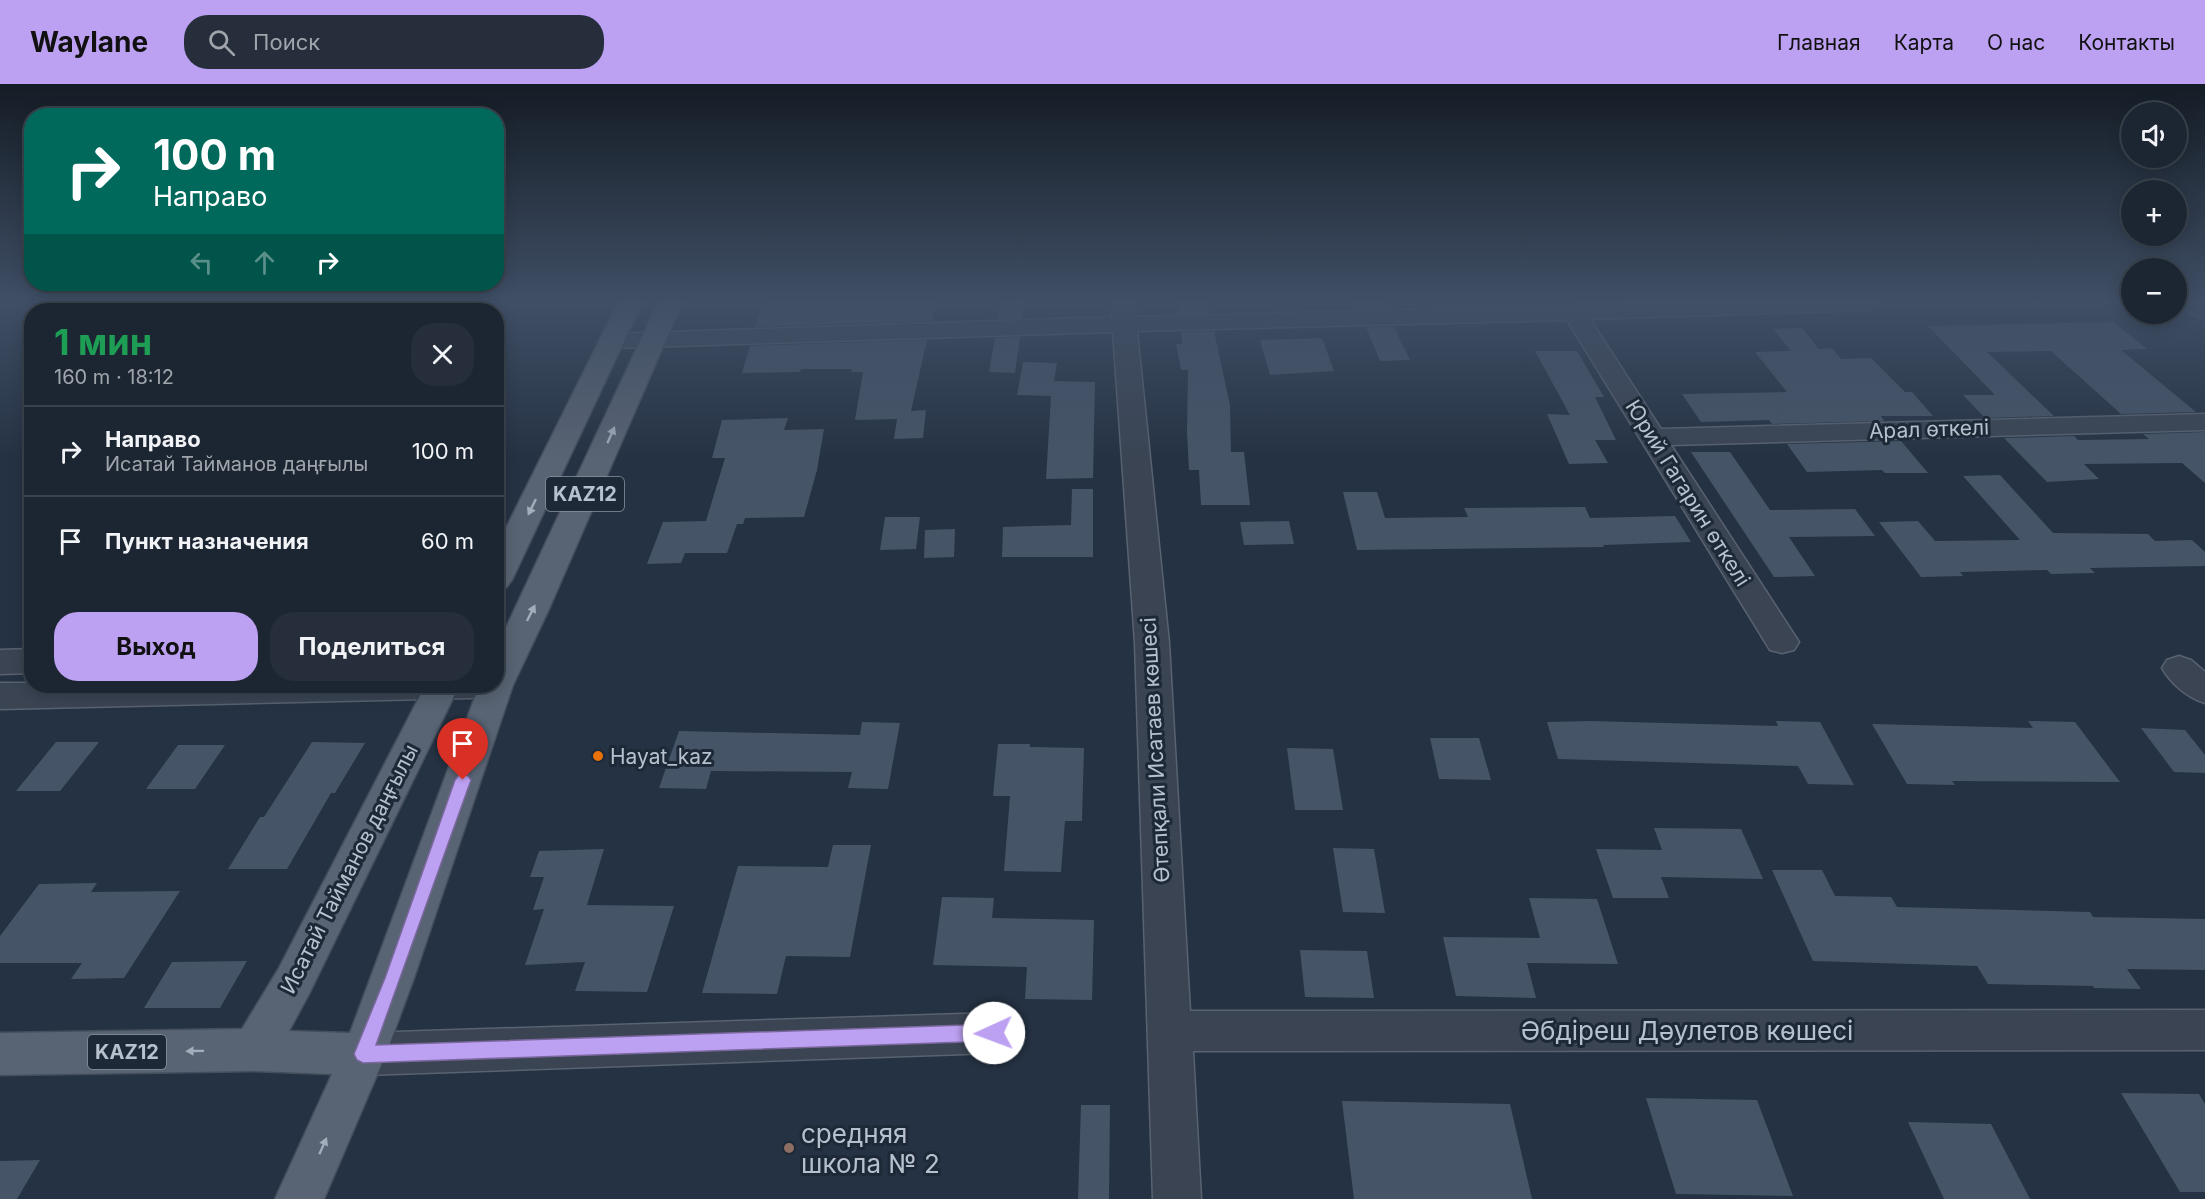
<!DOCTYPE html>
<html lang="ru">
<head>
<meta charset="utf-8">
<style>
  body { margin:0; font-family:Inter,sans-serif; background:#252e3a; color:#f1f3f6; height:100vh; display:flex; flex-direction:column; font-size:22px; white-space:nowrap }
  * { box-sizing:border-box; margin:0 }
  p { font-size:20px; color:#a0a5ac }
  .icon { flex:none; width:33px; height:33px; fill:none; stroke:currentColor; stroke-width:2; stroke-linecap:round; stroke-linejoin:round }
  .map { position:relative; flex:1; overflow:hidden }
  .details { position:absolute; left:24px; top:219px; width:480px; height:390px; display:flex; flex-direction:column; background:#1c2632; border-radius:24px; box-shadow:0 3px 15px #0003,0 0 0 2px #3a434d }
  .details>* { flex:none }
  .hud { position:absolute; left:24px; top:24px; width:480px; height:183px; border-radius:24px; box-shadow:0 3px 15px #0003,0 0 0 2px #3a434d; background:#00695c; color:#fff; overflow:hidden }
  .fabs { position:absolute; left:2121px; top:18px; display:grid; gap:12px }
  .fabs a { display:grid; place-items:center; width:66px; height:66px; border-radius:50%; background:#1c2632; box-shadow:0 3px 15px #0003,0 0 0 2px #3a434d; font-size:30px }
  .pin { position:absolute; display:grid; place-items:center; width:51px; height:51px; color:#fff; margin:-62px -26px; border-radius:50% 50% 50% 0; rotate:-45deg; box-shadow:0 0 6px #0007 }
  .pin .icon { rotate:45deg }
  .me { position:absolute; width:66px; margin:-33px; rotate:268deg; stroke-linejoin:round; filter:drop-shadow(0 0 4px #0008) }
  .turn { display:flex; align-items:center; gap:21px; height:126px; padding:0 30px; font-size:27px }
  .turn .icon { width:78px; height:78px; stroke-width:2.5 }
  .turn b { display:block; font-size:42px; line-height:51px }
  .lanes { display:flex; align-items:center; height:57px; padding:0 30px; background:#0003; justify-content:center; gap:30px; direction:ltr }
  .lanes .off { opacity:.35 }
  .round { display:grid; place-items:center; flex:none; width:63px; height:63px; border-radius:24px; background:#252e3a }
  .head { display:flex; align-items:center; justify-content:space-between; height:102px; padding:0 30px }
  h1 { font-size:36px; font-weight:700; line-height:45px; color:#1e9e55 }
  .cta { display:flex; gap:12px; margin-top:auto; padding:12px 30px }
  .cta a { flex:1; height:69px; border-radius:24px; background:#bca0f2; color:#111; font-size:24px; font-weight:700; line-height:69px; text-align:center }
  .cta a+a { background:#252e3a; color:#f1f3f6 }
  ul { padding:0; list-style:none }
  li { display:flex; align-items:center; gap:18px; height:90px; padding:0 30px; border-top:2px solid #3a434d }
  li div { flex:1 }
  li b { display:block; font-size:22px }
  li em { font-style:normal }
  header { display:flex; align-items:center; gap:36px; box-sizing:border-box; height:84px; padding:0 30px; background:#bca0f2; color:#111 }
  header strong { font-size:28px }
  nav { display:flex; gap:33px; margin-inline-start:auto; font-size:21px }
  .search { width:420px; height:54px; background:#252e3a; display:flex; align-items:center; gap:15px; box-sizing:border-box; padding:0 21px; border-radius:24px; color:#a0a5ac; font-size:22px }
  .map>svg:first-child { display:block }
</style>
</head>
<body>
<header>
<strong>Waylane</strong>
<div class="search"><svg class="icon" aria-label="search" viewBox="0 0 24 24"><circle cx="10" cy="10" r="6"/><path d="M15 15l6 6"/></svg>Поиск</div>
<nav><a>Главная</a><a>Карта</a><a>О нас</a><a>Контакты</a></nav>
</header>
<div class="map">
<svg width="2205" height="1115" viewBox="0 0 2205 1115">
  <rect width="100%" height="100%" fill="#253243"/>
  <g fill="#465467">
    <polygon points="763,219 936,219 932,237 755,243"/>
    <polygon points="1000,219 1023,219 1022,234 998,235"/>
    <polygon points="1177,219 1207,219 1210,229 1178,230"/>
    <polygon points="1356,219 1383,219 1386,224 1358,225"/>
    <polygon points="2113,238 2147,265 2121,266 2196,328 2121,330 2051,267 1987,268 2054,332 1985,334 1963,311 1995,311 1928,242"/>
    <polygon points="1366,243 1394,243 1410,276 1380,277"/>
    <polygon points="1802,244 1819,265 1832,264 1841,275 1871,274 1905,308 1912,308 1933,332 1881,332 1884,337 1772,340 1769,336 1701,338 1682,310 1787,308 1755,268 1791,267 1773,245"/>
    <polygon points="1214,247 1230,321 1231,368 1244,368 1250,421 1201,421 1199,386 1189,386 1187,348 1188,286 1181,286 1176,260 1182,260 1181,248"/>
    <polygon points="1020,253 1015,289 989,288 995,254"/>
    <polygon points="1322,254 1334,287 1270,291 1260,256"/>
    <polygon points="927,256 911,327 926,326 923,354 894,355 897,335 855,336 863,288 851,288 852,285 801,285 800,288 742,289 750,262"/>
    <polygon points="1535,267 1577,267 1604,313 1595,313 1616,356 1595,356 1608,379 1569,380 1547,330 1570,331"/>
    <polygon points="1023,278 1057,279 1054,297 1095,298 1093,394 1046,395 1051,312 1017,311"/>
    <polygon points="788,334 784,346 824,345 817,386 804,433 745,434 743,440 737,440 727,469 685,469 681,479 647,480 663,438 706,437 725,374 712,374 722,336"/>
    <polygon points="2205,348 2205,399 2182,379 2084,380 2099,395 2047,398 2004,354 2074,352 2078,356 2149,355 2143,350"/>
    <polygon points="1901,357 1928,389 1885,389 1882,386 1807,388 1787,360"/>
    <polygon points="1691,368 1730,368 1770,426 1855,425 1875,452 1789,453 1815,492 1774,493"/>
    <polygon points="2000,391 2053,449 2148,450 2155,457 2192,456 2205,468 2205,482 2090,484 2095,489 2051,490 2047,486 1960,488 1963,492 1921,493 1879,438 1918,437 1935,457 2020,456 1963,392"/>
    <polygon points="1072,405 1093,405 1093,473 1002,473 1003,443 1071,441"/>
    <polygon points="1343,408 1377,408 1385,434 1468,433 1464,424 1585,423 1590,434 1675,432 1691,458 1603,461 1604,463 1357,466"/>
    <polygon points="885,433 920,433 916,465 880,466"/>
    <polygon points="1289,437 1294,460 1244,461 1240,438"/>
    <polygon points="955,445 954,473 924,474 925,446"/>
    <polygon points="1590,637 1778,642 1776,637 1820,638 1854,701 1808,700 1798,682 1558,675 1547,638"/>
    <polygon points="2028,637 2075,638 2120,698 1952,697 1955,701 1907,700 1872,640 2033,644"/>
    <polygon points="862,638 900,639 888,705 848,704 852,688 711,687 706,705 659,704 679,647 860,651"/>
    <polygon points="2141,644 2185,646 2205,671 2205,689 2174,688"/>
    <polygon points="1430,654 1479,654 1491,696 1439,695"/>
    <polygon points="56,658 99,658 60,707 16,707"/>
    <polygon points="312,658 365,659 335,709 331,709 287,785 228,785 260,733 264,733"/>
    <polygon points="998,660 1030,660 1030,663 1084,664 1082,737 1065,737 1061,788 1004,787 1010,712 993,712"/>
    <polygon points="178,661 225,661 195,705 146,705"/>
    <polygon points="1287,664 1333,665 1343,726 1295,726"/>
    <polygon points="1654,744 1741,745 1763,795 1661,793 1669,814 1613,814 1596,765 1662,766"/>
    <polygon points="833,761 871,761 850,873 786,872 777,910 702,909 738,782 828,783"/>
    <polygon points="1333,764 1374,765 1385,829 1343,828"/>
    <polygon points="604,765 587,821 674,822 647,908 575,907 585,878 525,881 544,825 533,826 544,793 530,793 539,767"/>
    <polygon points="1772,786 1822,786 1835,812 1891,813 1897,823 2090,828 2093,833 2205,835 2205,886 2127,885 2141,905 2094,904 2093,902 1988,900 1977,882 1813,877"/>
    <polygon points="97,799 91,808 180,807 124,894 71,895 82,879 0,879 0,852 39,800"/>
    <polygon points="942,813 994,814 992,834 1094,836 1092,916 1025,915 1027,883 933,881"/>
    <polygon points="1529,814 1597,815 1618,880 1527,879 1536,914 1456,912 1443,853 1540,854"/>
    <polygon points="1300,866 1367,867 1374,914 1305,913"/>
    <polygon points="247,877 220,924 144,924 172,878"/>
    <polygon points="2121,1009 2199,1010 2205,1020 2205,1108 2180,1108"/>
    <polygon points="1646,1014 1757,1016 1793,1112 1676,1110"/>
    <polygon points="1342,1017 1510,1020 1532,1115 1354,1115"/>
    <polygon points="1081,1021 1110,1021 1109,1115 1078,1115"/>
    <polygon points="1908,1038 1991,1040 2030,1115 1944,1115"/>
    <polygon points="40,1076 17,1115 0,1115 0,1077"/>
  </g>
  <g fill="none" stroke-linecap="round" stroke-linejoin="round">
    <g stroke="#586270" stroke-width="3">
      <g id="minor">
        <polygon points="1113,219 1135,219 1136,233 1663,219 1879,219 1876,224 1868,226 1590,235 1661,345 2205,330 2205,346 1671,361 1799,558 1794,566 1782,569 1770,566 1567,236 1137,247 1169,559 1190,927 2205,926 2205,966 1193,967 1201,1115 1153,1115 1135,559 1113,248 612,264 603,262 600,257 603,252 612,250 1112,233"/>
        <path d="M 2181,219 L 2205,219 L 2205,235 C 2195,233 2185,227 2181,219 Z"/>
        <path d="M 2179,572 L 2191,576 L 2205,588 L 2205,619 C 2188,614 2171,600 2162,584 L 2167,576 Z"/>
        <polygon points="994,929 1010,935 1016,949 1010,963 994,969 364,991 348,985 342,970 348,955 364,949"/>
      </g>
    </g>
    <g stroke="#586270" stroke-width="3">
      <g id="tertiary">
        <polygon points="32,565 32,589 0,590 0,566"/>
        <polygon points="0,599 32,599 32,602 488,602 483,611 471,614 0,625"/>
      </g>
    </g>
    <g stroke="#434d5c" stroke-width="3">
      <g id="primary">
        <polygon points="618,219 642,219 512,496 507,503 496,506 496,464"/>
        <polygon points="658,219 682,219 549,525 513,601 414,894 386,970 324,1115 275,1115 332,990 254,987 0,991 0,949 242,945 279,884 425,602 459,602 309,910 289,947 350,949 479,602 496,602 496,565"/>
      </g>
    </g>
    <use href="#minor" fill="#3a4453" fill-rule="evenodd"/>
    <use href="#tertiary" fill="#3a4453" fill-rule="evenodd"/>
    <use href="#primary" fill="#586373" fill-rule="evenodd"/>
  </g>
  <defs><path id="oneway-solid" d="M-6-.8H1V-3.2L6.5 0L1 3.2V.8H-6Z" transform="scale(1.5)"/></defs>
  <g fill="#a4adbb">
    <use href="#oneway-solid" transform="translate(611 351) rotate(-66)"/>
    <use href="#oneway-solid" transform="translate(532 423) rotate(116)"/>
    <use href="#oneway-solid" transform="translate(531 529) rotate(-63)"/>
    <use href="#oneway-solid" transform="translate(195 967) rotate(179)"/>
    <use href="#oneway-solid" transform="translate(323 1062) rotate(-66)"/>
  </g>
  <linearGradient id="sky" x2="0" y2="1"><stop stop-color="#141c25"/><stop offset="0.58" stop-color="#404f66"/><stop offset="1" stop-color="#404f66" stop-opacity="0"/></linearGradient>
  <rect width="2205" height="375" fill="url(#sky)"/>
  <polygon fill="#bca0f2" stroke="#7a689d" stroke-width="1.5" points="463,690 468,692 471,696 376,961 994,940 1000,943 1003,949 1000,955 994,957 363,979 357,976 354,970 385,894 455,696 458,692"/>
  <circle fill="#e8710a" stroke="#1e2938" stroke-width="2" cx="598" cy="672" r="6"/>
  <circle fill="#8d6e63" stroke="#1e2938" stroke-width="2" cx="789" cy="1064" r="6"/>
  <g text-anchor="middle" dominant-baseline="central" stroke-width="6" stroke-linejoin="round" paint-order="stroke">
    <g fill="#1e2938" stroke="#8993a0" stroke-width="1.5">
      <rect x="546" y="393" width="78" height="34" rx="4.5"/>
      <rect x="88" y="951" width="78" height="34" rx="4.5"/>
    </g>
    <g font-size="20" font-weight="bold" fill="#b7c0cd">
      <text x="585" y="410">KAZ12</text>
      <text x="127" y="968">KAZ12</text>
    </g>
    <g font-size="21" fill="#b7c0cd" stroke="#1e2938">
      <text transform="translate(1929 345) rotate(-2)">Арал өткелі</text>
      <text transform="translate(1688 409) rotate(58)">Юрий Гагарин өткелі</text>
      <text transform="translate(1155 666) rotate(-93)">Өтепқали Исатаев көшесі</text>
      <text transform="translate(349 785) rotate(-63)">Исатай Тайманов даңғылы</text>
    </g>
    <g font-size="21" fill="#b7c0cd" stroke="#1e2938" text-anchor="start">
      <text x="610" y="672">Hayat_kaz</text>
    </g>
    <g font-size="26" fill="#b7c0cd" stroke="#1e2938">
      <text x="1687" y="946">Әбдіреш Дәулетов көшесі</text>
    </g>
    <g font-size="26" fill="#b7c0cd" stroke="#1e2938" text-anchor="start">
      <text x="801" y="1049">cредняя<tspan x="801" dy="30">школа № 2</tspan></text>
    </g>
  </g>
</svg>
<div class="fabs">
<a><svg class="icon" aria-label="sound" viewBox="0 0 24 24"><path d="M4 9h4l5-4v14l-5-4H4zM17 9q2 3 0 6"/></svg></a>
<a>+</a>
<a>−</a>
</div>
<div class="pin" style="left:463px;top:696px;background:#d93025"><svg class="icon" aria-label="arrive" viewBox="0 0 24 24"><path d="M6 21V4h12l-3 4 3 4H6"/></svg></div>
<svg class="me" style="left:994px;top:949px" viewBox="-20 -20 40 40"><circle r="19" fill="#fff"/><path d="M0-13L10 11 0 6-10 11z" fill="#bca0f2"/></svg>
<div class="hud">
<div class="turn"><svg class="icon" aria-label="right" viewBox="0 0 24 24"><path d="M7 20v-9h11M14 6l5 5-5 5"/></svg><div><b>100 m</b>Направо</div></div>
<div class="lanes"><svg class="icon off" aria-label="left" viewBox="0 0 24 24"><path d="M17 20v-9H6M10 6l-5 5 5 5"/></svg><svg class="icon off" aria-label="ahead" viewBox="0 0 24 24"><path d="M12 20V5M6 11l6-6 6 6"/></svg><svg class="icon" aria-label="right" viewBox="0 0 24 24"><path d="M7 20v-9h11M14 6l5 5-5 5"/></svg></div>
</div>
<section class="details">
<div class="head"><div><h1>1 мин</h1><p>160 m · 18:12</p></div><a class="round"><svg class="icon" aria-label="close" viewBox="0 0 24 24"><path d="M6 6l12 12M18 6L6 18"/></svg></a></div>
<ul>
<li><svg class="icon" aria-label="right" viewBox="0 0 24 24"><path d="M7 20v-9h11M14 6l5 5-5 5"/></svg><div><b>Направо</b><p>Исатай Тайманов даңғылы</p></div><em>100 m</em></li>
<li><svg class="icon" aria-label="arrive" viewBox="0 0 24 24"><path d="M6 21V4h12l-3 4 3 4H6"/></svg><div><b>Пункт назначения</b></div><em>60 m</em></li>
</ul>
<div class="cta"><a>Выход</a><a>Поделиться</a></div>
</section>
</div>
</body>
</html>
